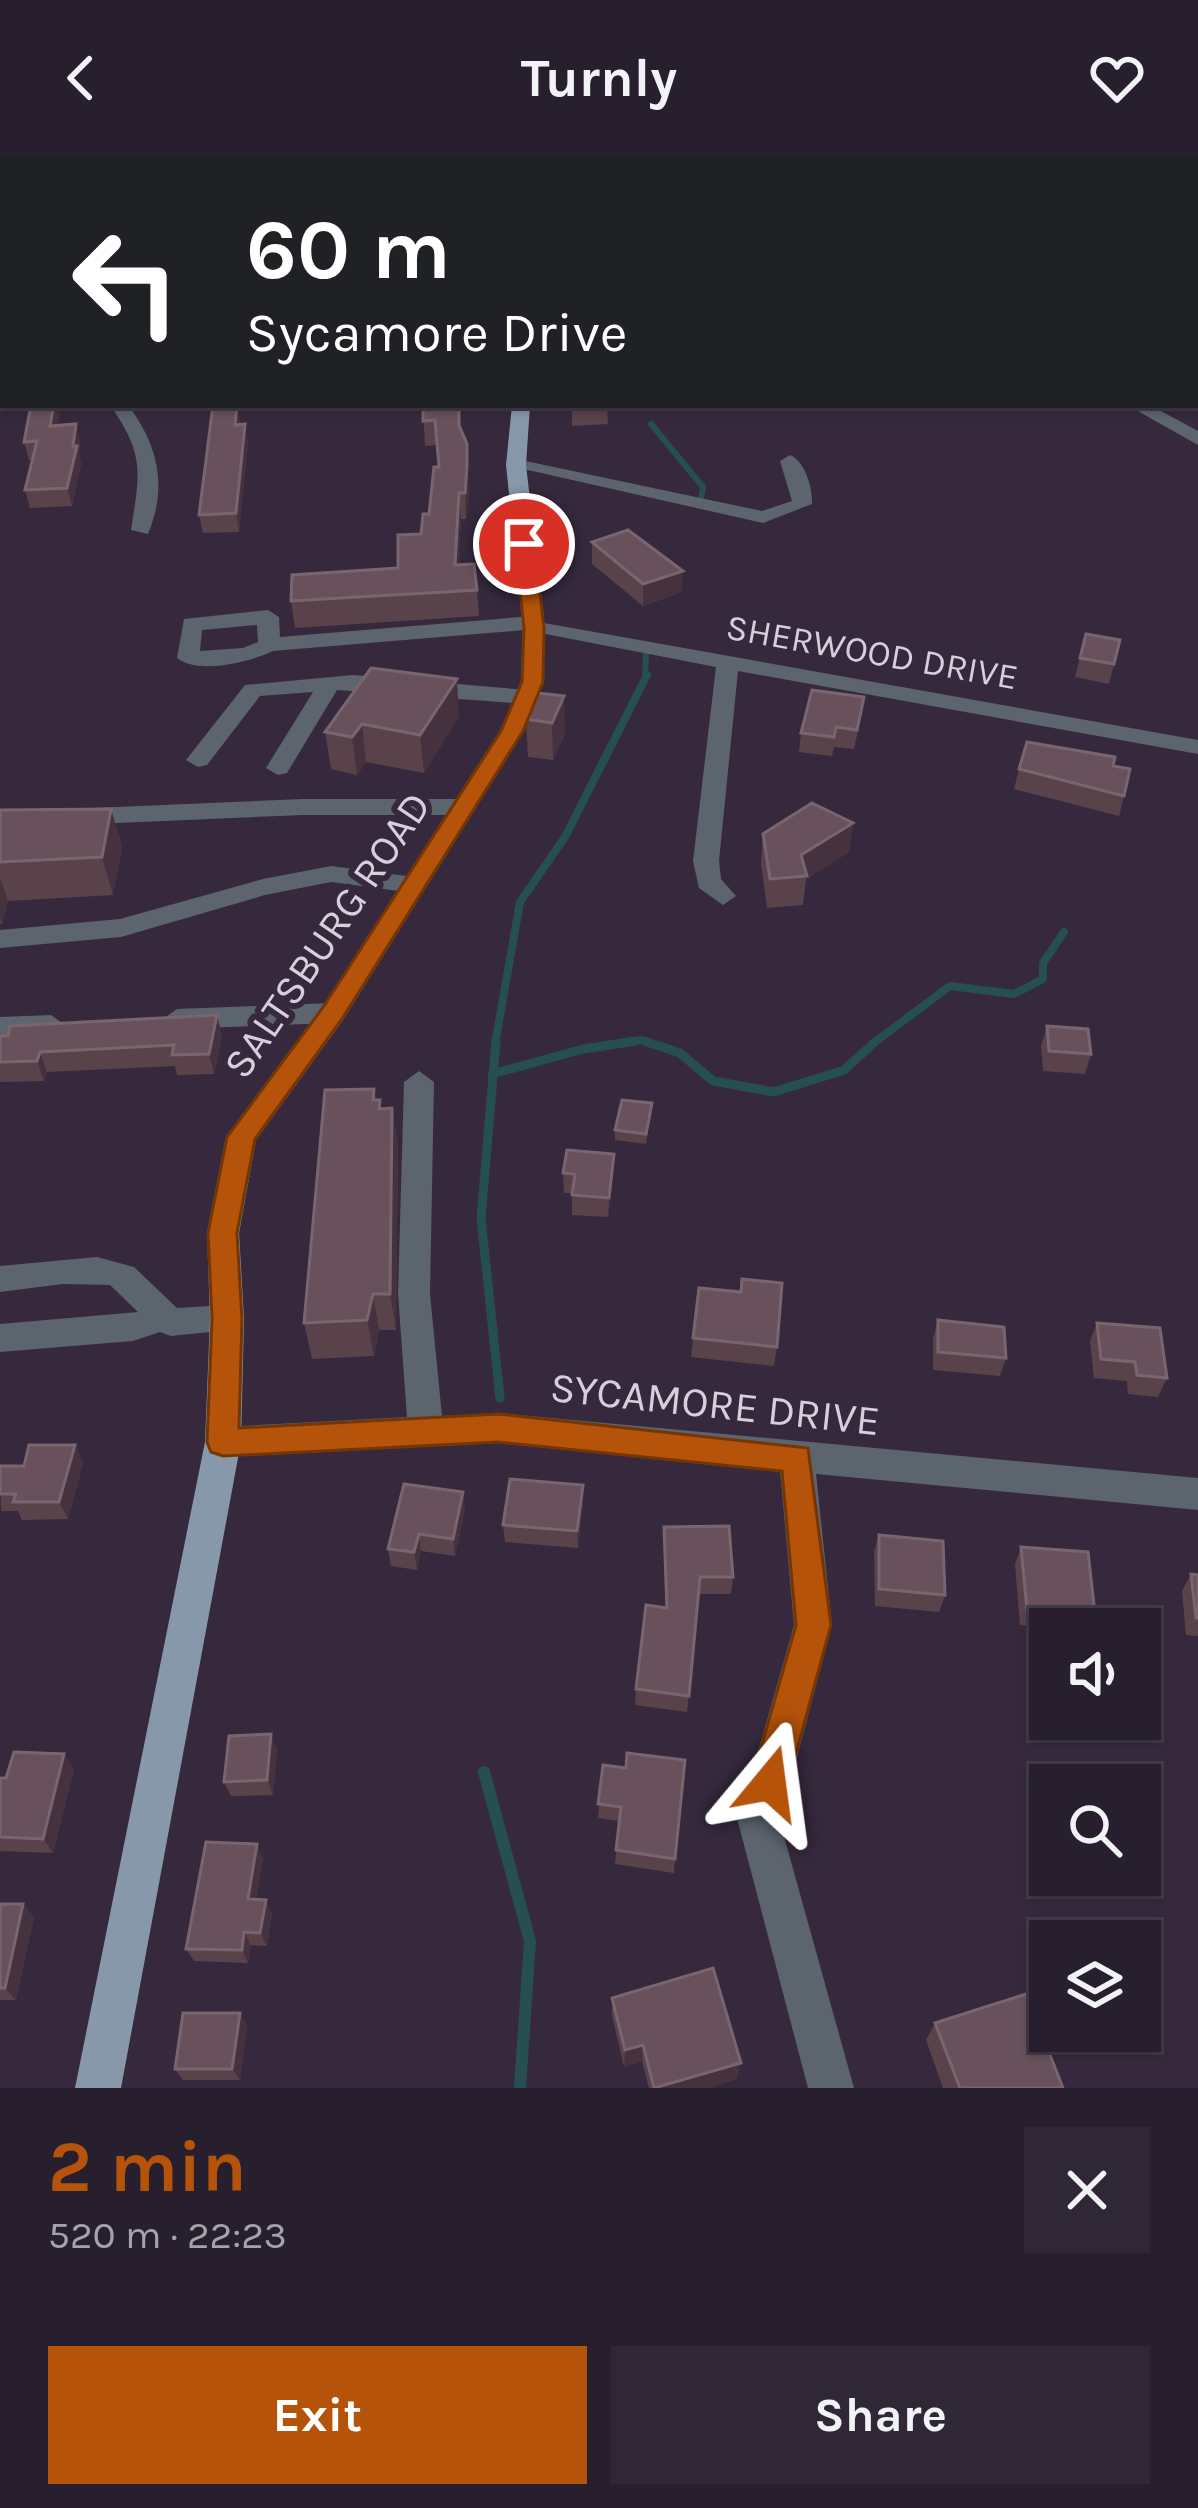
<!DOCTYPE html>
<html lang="en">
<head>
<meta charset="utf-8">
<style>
  body { margin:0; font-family:Karla,sans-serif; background:#302736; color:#f1f3f6; height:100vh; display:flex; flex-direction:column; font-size:45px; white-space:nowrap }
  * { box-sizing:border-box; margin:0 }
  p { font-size:39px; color:#a5a2aa }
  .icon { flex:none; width:66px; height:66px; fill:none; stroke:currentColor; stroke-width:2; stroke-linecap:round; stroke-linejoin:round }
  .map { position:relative; height:1932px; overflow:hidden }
  .drawer { display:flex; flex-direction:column; background:#281f2e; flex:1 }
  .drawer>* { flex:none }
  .top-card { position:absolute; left:0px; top:0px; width:1200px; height:252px; box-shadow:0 3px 9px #0004,0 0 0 3px #443d4a; background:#202124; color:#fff; overflow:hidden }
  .fabs { position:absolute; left:1029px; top:1452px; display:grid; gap:24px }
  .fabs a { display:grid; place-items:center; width:132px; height:132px; border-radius:0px; background:#281f2e; box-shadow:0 3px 9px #0004,0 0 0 3px #443d4a; font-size:60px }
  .pin { position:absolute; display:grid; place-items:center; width:102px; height:102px; color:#fff; margin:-51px; border:6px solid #fff; border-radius:50%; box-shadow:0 3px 12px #0007 }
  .me { position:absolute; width:132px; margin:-66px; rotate:16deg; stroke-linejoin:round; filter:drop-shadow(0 0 9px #0008) }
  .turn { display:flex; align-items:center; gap:42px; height:252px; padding:0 48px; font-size:54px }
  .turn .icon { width:156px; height:156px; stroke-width:2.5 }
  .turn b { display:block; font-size:84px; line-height:102px }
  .round { display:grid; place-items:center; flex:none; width:126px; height:126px; border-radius:0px; background:#302736 }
  .summary { display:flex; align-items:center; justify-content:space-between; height:204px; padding:0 48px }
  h1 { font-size:72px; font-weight:700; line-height:90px; color:#b45309 }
  .primary-button { display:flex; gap:24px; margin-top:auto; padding:24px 48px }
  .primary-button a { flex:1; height:138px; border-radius:0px; background:#b45309; color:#fff; font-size:48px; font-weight:700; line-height:138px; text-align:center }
  .primary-button a+a { background:#302736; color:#f1f3f6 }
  header { display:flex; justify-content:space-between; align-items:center; height:156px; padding:0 48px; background:#281f2e; font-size:54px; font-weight:700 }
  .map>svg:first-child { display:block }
</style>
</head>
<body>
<header><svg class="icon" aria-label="back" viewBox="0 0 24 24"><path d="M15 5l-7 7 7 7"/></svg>Turnly<svg class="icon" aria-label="heart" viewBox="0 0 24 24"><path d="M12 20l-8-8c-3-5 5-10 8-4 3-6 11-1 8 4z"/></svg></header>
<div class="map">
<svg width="1198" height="1932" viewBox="0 0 1198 1932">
  <rect width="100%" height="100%" fill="#36293d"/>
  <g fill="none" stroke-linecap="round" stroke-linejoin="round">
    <g stroke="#264f54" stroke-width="6">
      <polyline points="651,268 703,331 701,342"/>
      <polyline points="645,522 646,497"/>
    </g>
    <g stroke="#264f54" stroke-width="8">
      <polyline points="495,888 520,746 565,681 647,519"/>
      <polyline points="616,888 641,884 653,888"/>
      <polyline points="872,888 950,830 1014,838 1043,823 1043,807 1064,776"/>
    </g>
    <g stroke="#264f54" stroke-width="9">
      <polyline points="496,885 481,1062 500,1242"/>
      <polyline points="644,885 680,897 713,925 774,936 844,914 876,885"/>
      <polyline points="492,918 583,893 636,885"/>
    </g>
    <polyline stroke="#264f54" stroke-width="12" points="484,1616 530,1785 520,1932"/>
    <g fill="#5c646d" fill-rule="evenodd">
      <polygon points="1182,0 1198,0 1198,6 1197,3"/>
      <rect x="1197" y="90" width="1" height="10"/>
      <rect x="1197" y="116" width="1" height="10"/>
      <path d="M 110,249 L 128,249 C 158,289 168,330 148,378 L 131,374 C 140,316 145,299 110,249 Z"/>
      <polygon points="1127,249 1150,249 1198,275 1198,289"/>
      <path d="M 790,299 C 805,305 813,333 812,348 L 763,367 L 506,309 L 516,303 L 762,355 L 792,345 L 780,305 Z"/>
      <path d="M 268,454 L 279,461 L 280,481 L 533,460 L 544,467 L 1198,584 L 1198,598 L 738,515 L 719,705 L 721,723 L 736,740 L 723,749 L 699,732 L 693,705 L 716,511 L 525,474 L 273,495 C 250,506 198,519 177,502 L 184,463 ZM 257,469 L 258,486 L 243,492 L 200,495 L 202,474 Z"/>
      <polygon points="353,519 526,534 538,541 526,548 337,534 287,617 278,619 266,612 313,536 260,540 207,609 198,611 186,604 245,529"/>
      <polygon points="303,643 463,643 475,651 463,659 303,659 0,672 0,656"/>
      <polygon points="331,710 414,721 427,729 414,737 331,726 265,739 121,781 0,792 0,774 120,763 263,723"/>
      <polygon points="333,847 347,857 333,867 177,873 163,863 177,853"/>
      <polygon points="51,859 65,869 61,876 0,881 0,861"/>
      <polygon points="419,915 434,926 430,1138 442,1260 498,1257 1198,1322 1198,1354 816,1318 832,1469 780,1666 854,1932 808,1932 738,1666 794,1469 780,1314 498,1287 223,1301 211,1297 205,1286 211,1275 223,1271 407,1261 398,1138 404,926"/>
      <polygon points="97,1101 134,1111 177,1152 227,1149 239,1153 244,1163 239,1173 171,1180 160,1176 133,1185 0,1196 0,1168 138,1156 110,1129 63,1128 0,1136 0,1110"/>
    </g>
    <g fill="#8798aa" fill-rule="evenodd">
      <polygon points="966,0 983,0 985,3 968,3"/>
      <rect x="1197" y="153" width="1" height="11"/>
      <polygon points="512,249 530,249 526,309 545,472 543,525 524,575 343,864 256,984 239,1077 244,1163 241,1286 121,1932 75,1932 205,1286 210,1163 207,1077 226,981 323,850 500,575 521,525 523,472 506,309"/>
    </g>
  </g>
  <g fill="#5a424b">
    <polygon points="637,0 702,0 700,3 637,3"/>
    <polygon points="1025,0 1181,0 1185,3 1029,3"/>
    <polygon points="3,58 3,99 0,99 0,63 2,63"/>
    <polygon points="423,249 460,271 469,335 466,363 461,363 458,409 477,434 479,460 295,472 291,445 398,412 421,378 429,358 439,311 437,289 425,290"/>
    <polygon points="542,249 607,249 608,268 572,270 572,252 559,255"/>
    <polygon points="240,263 240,269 248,286 239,376 203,377 199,359"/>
    <polygon points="76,268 80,286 79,298 81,308 72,350 30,352 25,334 32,304 29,304 24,286 58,269"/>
    <polygon points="592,386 682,436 643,450 592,408"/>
    <polygon points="1086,478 1120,484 1109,528 1075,521"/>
    <polygon points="371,512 459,560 424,617 366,606 357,619 331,613 325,576"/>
    <polygon points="538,537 565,578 553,604 528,601 526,563"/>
    <polygon points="861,560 854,593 834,591 832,600 799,596 801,577"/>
    <polygon points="1113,610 1124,640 1119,660 1014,633 1019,613"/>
    <polygon points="111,653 122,691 113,739 8,745 2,768 0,768 0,654"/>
    <polygon points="853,667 849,696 806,723 803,749 767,752 761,708 763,678"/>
    <polygon points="1047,870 1091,898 1085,918 1043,915 1041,890"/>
    <polygon points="222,879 214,918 177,919 175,910 47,916 44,925 0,926 0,880"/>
    <polygon points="374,933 376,944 381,953 392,952 398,990 396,1174 379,1174 374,1200 312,1203 304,1167"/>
    <polygon points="652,947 646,988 615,984 615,974"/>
    <polygon points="563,1017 613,1017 608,1061 572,1059 572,1037 564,1037"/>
    <polygon points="699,1132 740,1136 777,1191 774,1210 691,1201"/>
    <polygon points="938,1164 1006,1202 1000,1220 933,1214 933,1183"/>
    <polygon points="1097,1167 1167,1222 1158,1241 1128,1238 1127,1225 1094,1222 1090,1185"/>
    <polygon points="75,1289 83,1307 68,1363 22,1364 18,1355 1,1355 0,1310 24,1310"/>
    <polygon points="583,1329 583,1347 578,1392 505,1386 503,1369"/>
    <polygon points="465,1353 455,1400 421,1395 417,1414 391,1410 388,1393"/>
    <polygon points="664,1371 733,1421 731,1438 699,1438 687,1556 635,1549 636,1533 665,1451"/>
    <polygon points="879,1379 945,1439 939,1456 875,1450 874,1396"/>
    <polygon points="1021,1391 1095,1458 1088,1473 1020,1469 1015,1408"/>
    <polygon points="1191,1418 1198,1419 1198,1480 1186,1479 1182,1435"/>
    <polygon points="271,1578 277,1594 273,1639 231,1640 224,1626"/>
    <polygon points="64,1598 74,1613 53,1697 0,1695 0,1622 6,1622"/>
    <polygon points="603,1609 675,1703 674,1717 615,1708 619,1665 598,1662"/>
    <polygon points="263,1702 256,1743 272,1757 267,1790 251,1789 248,1807 194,1805 186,1793"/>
    <polygon points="0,1748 34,1761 16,1844 0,1844"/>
    <polygon points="612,1842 737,1923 708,1932 649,1932 642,1905 624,1911 612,1859"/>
    <polygon points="935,1867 1063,1932 943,1932 926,1884"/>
    <polygon points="247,1868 240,1924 183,1924 175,1913"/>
  </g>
  <g fill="#46313f">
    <polygon points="54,249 61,249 55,288 50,270"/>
    <polygon points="237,249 240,263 238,287 235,269"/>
    <polygon points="559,249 576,249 576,251 559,255"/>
    <polygon points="76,268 80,286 79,298 81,308 72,350 67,332"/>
    <polygon points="245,268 248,286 239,376 236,357"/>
    <polygon points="467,288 469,335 466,363 465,337"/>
    <polygon points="459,337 461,363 456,435 455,409"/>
    <polygon points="683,415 682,436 643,450 643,428"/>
    <polygon points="457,523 459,560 424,617 420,579"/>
    <polygon points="564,540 565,578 553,604 552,567"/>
    <polygon points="362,568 366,606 357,619 352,581"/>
    <polygon points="111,653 122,691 113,739 102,701"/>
    <polygon points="853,667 849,696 806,723 801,699"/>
    <polygon points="0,722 8,745 2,768 0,762"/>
    <polygon points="217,859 222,879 214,918 209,898"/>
    <polygon points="40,896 47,916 44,925 37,905"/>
    <polygon points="392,952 398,990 396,1174 390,1138"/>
    <polygon points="614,998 613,1017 608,1061 609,1042"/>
    <polygon points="373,1138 379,1174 374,1200 367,1164"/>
    <polygon points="75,1289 83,1307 68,1363 59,1346"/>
    <polygon points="583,1329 583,1347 578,1392 577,1375"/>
    <polygon points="463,1336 465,1353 455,1400 453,1383"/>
    <polygon points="419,1378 421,1395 417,1414 414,1396"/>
    <polygon points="271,1578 277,1594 273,1639 267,1624"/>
    <polygon points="64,1598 74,1613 53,1697 43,1683"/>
    <polygon points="257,1688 263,1702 254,1756 248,1743"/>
    <polygon points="266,1744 272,1757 267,1790 260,1777"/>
    <polygon points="23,1748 34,1761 16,1844 5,1832"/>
    <polygon points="244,1776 251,1789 248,1807 242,1794"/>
    <polygon points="240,1857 247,1868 240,1924 232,1913"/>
    <polygon points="643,1889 642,1905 624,1911 625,1894"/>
    <polygon points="741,1907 737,1923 708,1932 659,1932"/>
  </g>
  <g fill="#68515b" stroke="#79656f" stroke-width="3">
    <polygon points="1054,0 1181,0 1185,3 1058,3"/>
    <polygon points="1197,13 1198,13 1197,62"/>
    <polygon points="3,58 3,83 0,83 0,63 2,63"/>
    <polygon points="31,249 54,249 50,270 76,268 73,290 77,290 67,332 25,334 37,285 24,286"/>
    <polygon points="213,249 237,249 235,269 245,268 236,357 199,359"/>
    <polygon points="423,249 459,249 459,269 467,288 467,310 465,337 459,337 455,409 474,408 477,434 291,445 292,419 398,412 398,379 421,378 423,358 429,358 434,311 439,311 435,264 423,265"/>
    <polygon points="572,249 607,249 608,251 572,253"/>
    <polygon points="628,374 683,415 643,428 592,386"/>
    <polygon points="1086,478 1120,484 1114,508 1080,502"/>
    <polygon points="371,512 457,523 420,579 362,568 352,581 325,576"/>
    <polygon points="812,534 864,541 857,574 836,571 834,581 801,577"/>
    <polygon points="538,537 564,540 552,567 526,563"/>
    <polygon points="1027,586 1115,601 1113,610 1130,613 1124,640 1019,613"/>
    <polygon points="812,647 853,667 801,699 807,720 770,723 763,678"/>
    <polygon points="111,653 102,701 0,706 0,654"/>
    <polygon points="217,859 209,898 172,899 174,889 40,896 37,905 0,906 0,880 8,880 10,870"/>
    <polygon points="1047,870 1088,873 1091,898 1049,895"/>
    <polygon points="374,933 373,944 380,944 379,953 392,952 390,1138 373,1138 367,1164 304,1167 325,934"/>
    <polygon points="622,944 652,947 646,978 615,974"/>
    <polygon points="567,994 614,998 609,1042 572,1039 575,1018 563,1017"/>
    <polygon points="742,1123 782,1127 777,1191 693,1182 699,1132 741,1136"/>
    <polygon points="938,1164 1004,1171 1006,1202 938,1196"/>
    <polygon points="1097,1167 1160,1172 1167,1222 1137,1219 1135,1206 1101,1203"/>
    <polygon points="29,1289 75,1289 59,1346 13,1346 16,1338 0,1338 0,1310 24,1310"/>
    <polygon points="510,1323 583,1329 577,1375 503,1369"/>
    <polygon points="404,1328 463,1336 453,1383 419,1378 414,1396 388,1393"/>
    <polygon points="729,1370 733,1421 700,1421 689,1540 636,1533 646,1449 667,1452 664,1371"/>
    <polygon points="879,1379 943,1385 945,1439 879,1433"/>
    <polygon points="1021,1391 1088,1396 1095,1458 1027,1453"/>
    <polygon points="1191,1418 1198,1419 1198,1462 1196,1462"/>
    <polygon points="271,1578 267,1624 224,1626 229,1580"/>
    <polygon points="14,1596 64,1598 43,1683 0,1681 0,1622 6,1622"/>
    <polygon points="627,1597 685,1604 675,1703 616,1694 621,1651 598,1648 603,1609 626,1612"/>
    <polygon points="206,1686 257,1688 248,1743 266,1744 260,1777 244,1776 242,1794 186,1793"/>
    <polygon points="0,1748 23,1748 5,1832 0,1832"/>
    <polygon points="713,1812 741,1907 654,1932 643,1889 625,1894 612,1842"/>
    <polygon points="1026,1838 1063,1932 960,1932 935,1867"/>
    <polygon points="183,1857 240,1857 232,1913 175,1913"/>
  </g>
  <polygon fill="#b45309" stroke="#753606" stroke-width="3" points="524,382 534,388 544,472 543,526 523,575 342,863 255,983 237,1077 242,1163 239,1272 498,1258 808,1292 831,1469 788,1627 783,1640 770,1645 756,1640 751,1627 796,1469 782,1315 498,1286 223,1300 211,1296 207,1286 212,1163 208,1077 227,981 324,850 501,575 522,526 524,472 515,388"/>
  <g text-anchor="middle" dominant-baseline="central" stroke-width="12" stroke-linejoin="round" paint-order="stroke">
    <g font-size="36" fill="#d7cfdc" stroke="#36293d">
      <text transform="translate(872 496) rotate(10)">SHERWOOD DRIVE</text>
    </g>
    <g font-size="42" fill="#d7cfdc" stroke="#36293d">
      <text transform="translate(327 779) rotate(-56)">SALTSBURG ROAD</text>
      <text transform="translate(715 1248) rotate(6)">SYCAMORE DRIVE</text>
    </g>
  </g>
</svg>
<div class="fabs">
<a><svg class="icon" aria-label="sound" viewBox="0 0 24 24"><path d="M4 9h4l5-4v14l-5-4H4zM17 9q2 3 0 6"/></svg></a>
<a><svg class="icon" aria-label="search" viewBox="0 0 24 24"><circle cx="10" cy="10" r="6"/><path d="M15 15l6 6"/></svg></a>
<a><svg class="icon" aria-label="layers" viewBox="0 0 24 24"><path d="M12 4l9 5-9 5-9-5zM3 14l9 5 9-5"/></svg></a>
</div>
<div class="pin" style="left:524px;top:388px;background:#d93025"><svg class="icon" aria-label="arrive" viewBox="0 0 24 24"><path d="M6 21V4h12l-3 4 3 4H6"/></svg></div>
<svg class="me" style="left:770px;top:1627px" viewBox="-20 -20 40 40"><path d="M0-17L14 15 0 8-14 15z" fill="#b45309" stroke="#fff" stroke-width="4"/></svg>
<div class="top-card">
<div class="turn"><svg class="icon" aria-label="left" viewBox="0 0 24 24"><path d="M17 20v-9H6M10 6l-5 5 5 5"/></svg><div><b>60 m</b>Sycamore Drive</div></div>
</div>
</div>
<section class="drawer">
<div class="summary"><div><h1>2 min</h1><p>520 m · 22:23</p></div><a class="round"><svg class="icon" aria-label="close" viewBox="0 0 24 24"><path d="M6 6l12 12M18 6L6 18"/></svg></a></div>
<div class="primary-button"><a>Exit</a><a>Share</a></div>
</section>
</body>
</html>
